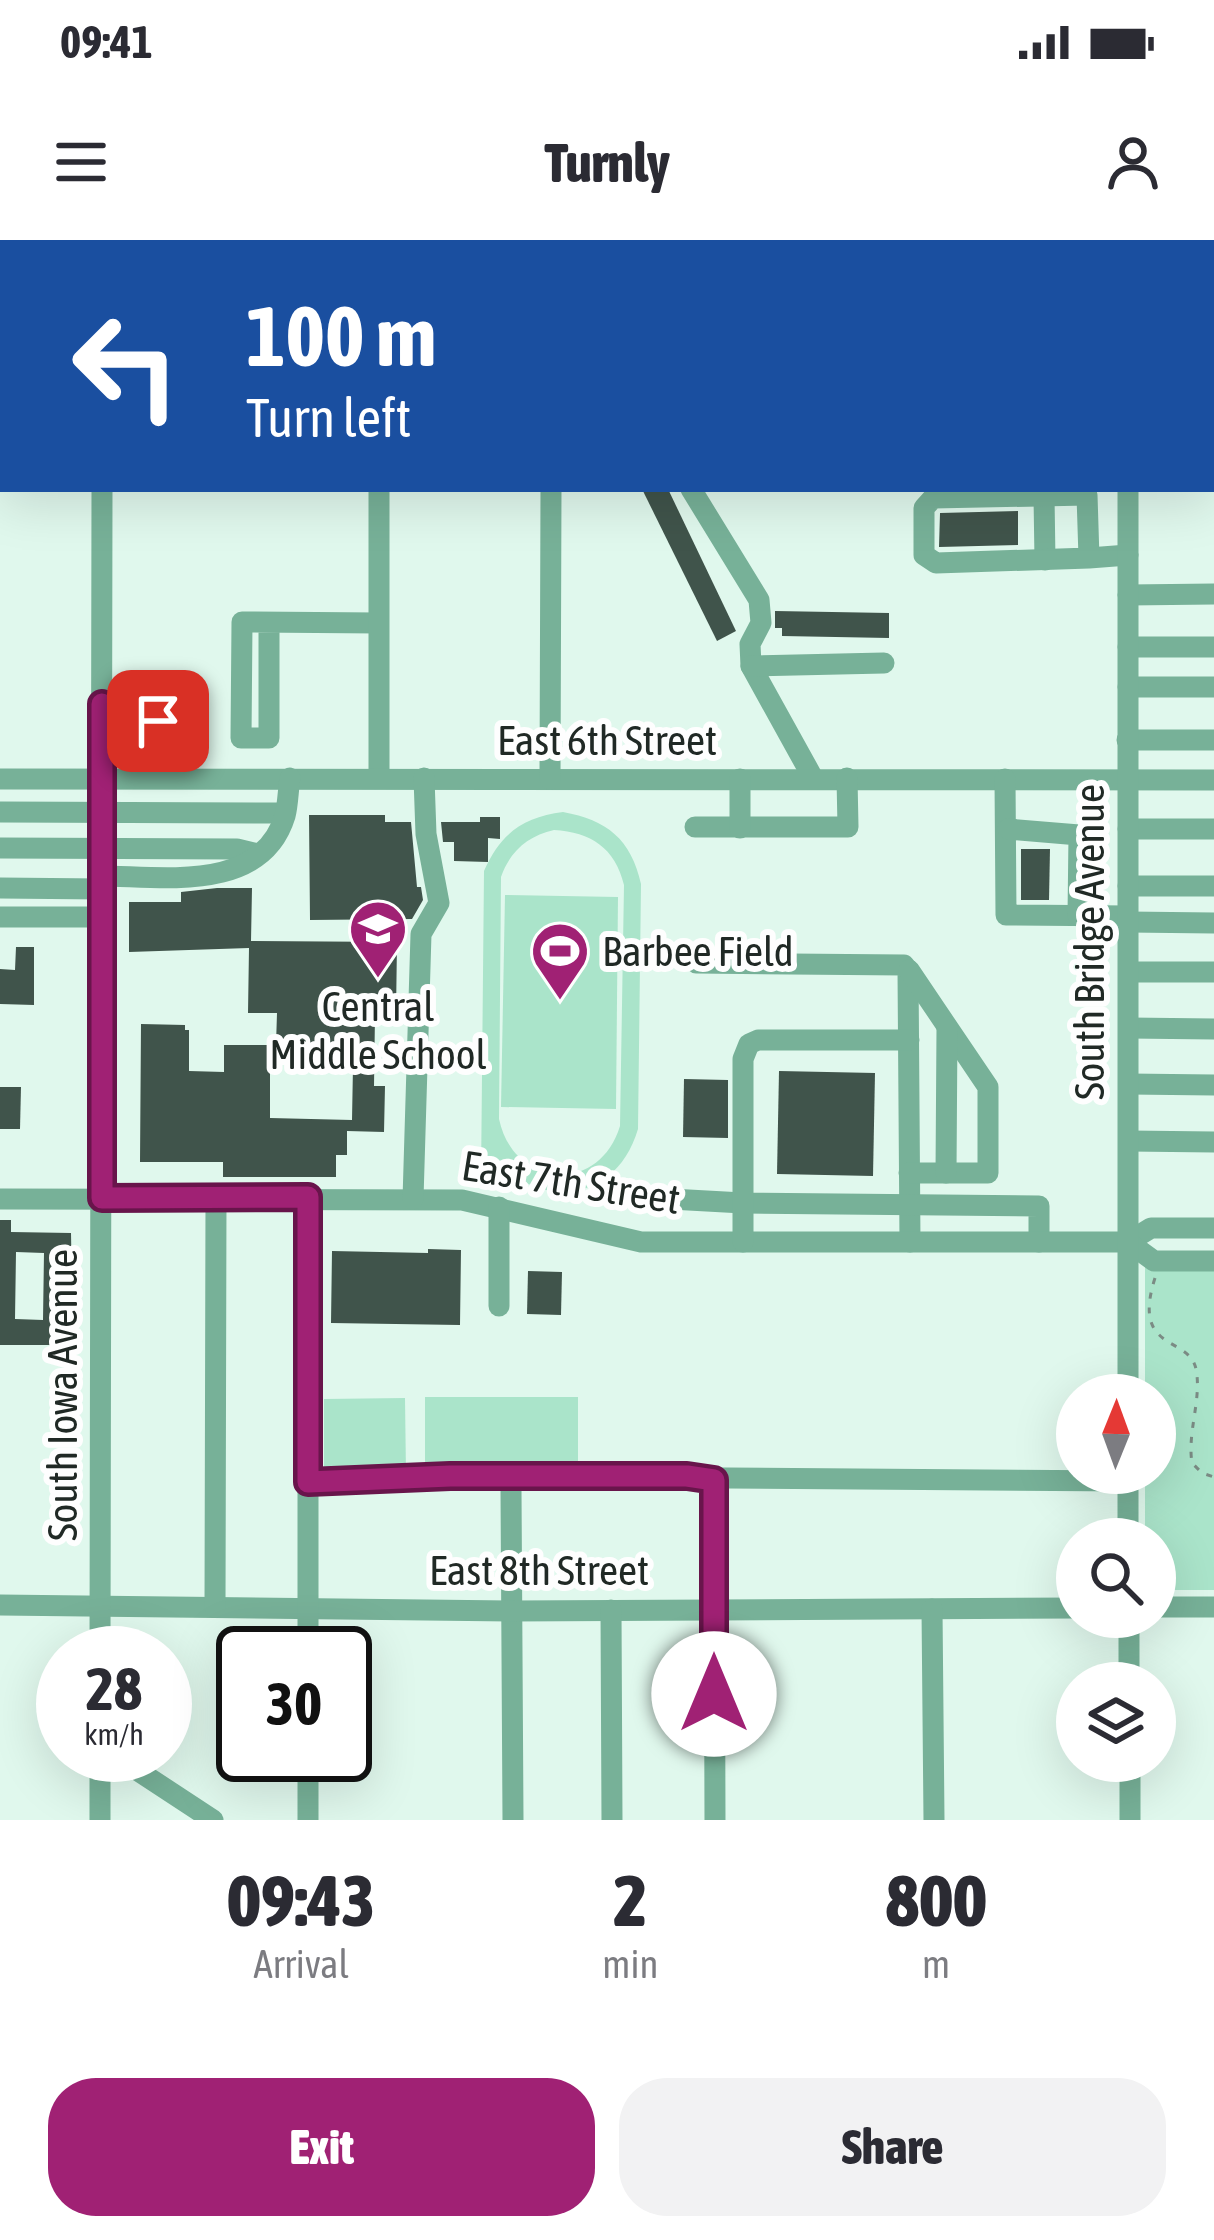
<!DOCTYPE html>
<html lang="en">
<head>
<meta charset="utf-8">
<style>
  body { margin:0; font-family:"Asap Condensed",sans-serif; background:#f2f2f3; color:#2b2b33; height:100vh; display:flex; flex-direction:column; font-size:45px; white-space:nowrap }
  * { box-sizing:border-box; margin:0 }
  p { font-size:39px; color:#7c7c81 }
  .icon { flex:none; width:66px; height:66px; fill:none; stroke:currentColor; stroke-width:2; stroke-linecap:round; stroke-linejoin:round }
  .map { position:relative; height:1580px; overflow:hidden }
  .sheet { display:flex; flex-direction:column; background:#fff; flex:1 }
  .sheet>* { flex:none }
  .banner { position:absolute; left:0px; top:0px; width:1215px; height:252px; box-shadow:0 12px 48px #0002; background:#1a4fa0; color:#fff; overflow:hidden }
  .needle { width:78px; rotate:1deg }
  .fabs { position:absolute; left:1056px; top:1134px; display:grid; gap:24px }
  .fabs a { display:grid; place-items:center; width:120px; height:120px; border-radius:50%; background:#fff; box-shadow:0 12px 48px #0002; font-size:60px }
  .speed { position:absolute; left:36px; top:1386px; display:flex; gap:24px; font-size:60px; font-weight:700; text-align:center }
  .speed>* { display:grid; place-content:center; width:156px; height:156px; border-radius:50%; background:#fff; box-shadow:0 12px 48px #0002; line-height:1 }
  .speed small { font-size:30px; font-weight:400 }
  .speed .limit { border:6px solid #111; border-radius:18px; background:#fff; color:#111 }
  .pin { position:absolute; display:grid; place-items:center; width:102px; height:102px; color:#fff; margin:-51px; border-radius:24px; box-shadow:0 6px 18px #0006 }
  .me { position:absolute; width:132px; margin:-66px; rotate:0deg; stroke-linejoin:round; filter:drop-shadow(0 0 9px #0008) }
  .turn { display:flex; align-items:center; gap:42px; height:252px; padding:0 48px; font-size:54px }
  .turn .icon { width:156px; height:156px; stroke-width:2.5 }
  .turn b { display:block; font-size:84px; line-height:102px }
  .eta { display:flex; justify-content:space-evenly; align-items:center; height:204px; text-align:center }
  .eta b { font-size:72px; font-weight:800; line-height:84px }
  .primary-button { display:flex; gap:24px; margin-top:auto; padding:24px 48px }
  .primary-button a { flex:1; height:138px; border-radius:48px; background:#a02174; color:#fff; font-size:48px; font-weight:800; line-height:138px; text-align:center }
  .primary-button a+a { background:#f2f2f3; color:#2b2b33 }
  .status { display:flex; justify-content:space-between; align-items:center; height:84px; padding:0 60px; background:#fff; direction:ltr }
  .status svg { height:33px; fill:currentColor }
  header { display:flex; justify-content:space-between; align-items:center; height:156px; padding:0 48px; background:#fff; font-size:54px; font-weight:800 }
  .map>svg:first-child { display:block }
</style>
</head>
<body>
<div class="status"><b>09:41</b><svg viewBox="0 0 49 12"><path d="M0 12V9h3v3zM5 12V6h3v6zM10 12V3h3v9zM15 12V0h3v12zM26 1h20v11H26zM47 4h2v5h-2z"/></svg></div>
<header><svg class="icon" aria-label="menu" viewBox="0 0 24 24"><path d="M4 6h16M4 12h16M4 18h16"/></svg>Turnly<svg class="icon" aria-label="person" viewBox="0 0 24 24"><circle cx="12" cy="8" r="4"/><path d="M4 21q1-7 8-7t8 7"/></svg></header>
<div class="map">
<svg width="1214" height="1580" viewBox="0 0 1214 1580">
  <rect width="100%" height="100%" fill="#e0f8ed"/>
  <g fill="#aae4ca" fill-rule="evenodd">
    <path d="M 563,572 C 607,580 631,599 641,644 L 638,889 C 618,957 551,971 500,925 L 498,938 L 481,938 L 484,631 C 500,594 523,577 563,572 ZM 554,590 C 591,592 615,608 624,645 L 620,886 C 599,955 514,949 499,879 L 501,637 C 510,611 528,596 554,590 Z"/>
    <polygon points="505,655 618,657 616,869 501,867"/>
    <polygon points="1145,1026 1214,1026 1214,1350 1155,1350 1155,1299 1145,1299 1145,1233 1155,1233 1155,1155 1145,1155"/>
    <rect x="425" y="1157" width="153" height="74"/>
    <polygon points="405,1158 406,1234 324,1234 324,1159"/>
  </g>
  <g fill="#40544b" fill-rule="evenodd">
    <polygon points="642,249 668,249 736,391 717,401"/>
    <polygon points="1018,271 1018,305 939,307 940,273"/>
    <polygon points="775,371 889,373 889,398 782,396 782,388 775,388"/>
    <polygon points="309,575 385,575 385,582 411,582 417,647 421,647 423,660 412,679 310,680"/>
    <polygon points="480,577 500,577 500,599 488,598 488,622 454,621 454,602 443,602 441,582 480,582"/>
    <polygon points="1021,609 1050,609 1049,660 1021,660"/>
    <path d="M 217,648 L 252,648 L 251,701 L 397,702 L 396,774 L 375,774 L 374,846 L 385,846 L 384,892 L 347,891 L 347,915 L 336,915 L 336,937 L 223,937 L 223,922 L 140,922 L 141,784 L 185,785 L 185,790 L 189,790 L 189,831 L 224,832 L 224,805 L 276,805 L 277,773 L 248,773 L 249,708 L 129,712 L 129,662 L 181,662 L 181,652 ZM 270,823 L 353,826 L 352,880 L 270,878 Z"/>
    <polygon points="16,707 34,707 34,765 0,764 0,729 15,730"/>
    <polygon points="779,831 875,833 873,936 777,934"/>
    <polygon points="684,839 728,840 728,898 683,897"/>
    <polygon points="0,847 21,847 20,889 0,889"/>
    <path d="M 0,980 L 11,980 L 11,992 L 71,993 L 73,1105 L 0,1105 ZM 16,1012 L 44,1013 L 43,1080 L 15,1079 Z"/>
    <polygon points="428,1009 461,1010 460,1085 331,1083 332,1011 428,1013"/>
    <polygon points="528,1031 562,1032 561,1075 527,1074"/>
  </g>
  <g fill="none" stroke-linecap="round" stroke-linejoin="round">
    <path stroke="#7b8b84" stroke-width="3" stroke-dasharray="6 9" stroke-linecap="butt" d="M 1155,1038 C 1131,1113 1189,1095 1196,1129 C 1202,1159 1187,1192 1192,1223 L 1202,1233 L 1214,1237"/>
    <g stroke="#77b198" stroke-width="21">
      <polyline points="102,0 102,3"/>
      <polyline points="551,0 551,3"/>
      <polyline points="1100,0 1102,3"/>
      <polyline points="730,3 730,0"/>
      <polyline points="1053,3 1053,0"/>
      <polyline points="1129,3 1129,0"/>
      <polyline points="0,156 3,156"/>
      <polyline points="691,249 759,360 761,383 750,404 751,426 813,538"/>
      <polyline points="1044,256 1045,320"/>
      <polyline points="1089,318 936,323 924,315 924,268 933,258 1087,255 1089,318 1128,315"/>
      <polyline points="1128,355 1214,354"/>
      <polyline points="269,383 269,498 241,498 242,382 378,383"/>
      <polyline points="1128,407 1214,407"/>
      <polyline points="751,426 884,423"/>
      <polyline points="1128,447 1214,447"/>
      <polyline points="1127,500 1214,500"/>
      <polyline points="102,501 194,500 194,480 121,481 102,464"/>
      <polyline points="379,538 379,249"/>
      <polyline points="0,539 1214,540"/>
      <polyline points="550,539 551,249"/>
      <polyline points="1005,539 1006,675 1128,676"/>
      <polyline points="0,572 285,573"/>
      <polyline points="695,587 848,587 847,538"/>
      <polyline points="740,588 740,539"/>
      <polyline points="1008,589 1079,595 1078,675"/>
      <polyline points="1128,589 1214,589"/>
      <polyline points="0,608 237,609 258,614"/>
      <path d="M 100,636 C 161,636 261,654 285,576 C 288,565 288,550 290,538"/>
      <polyline points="1128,646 1214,646"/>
      <polyline points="0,648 101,649"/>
      <polyline points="0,677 101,677"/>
      <polyline points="1128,682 1214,683"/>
      <polyline points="696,723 904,725 908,730 910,1002"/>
      <polyline points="909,730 988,847 988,933 909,933"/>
      <polyline points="1129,732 1214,732"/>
      <polyline points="1129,788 1214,789"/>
      <polyline points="1129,844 1214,845"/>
      <polyline points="1129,901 1214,902"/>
      <polyline points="946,933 947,787"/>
      <polyline points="634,957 743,963 1039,966 1039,1002"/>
      <polyline points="0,959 462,960 641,1002 1128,1002 1151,988 1214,988"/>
      <polyline points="413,959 421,694 439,663 426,594 424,538"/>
      <polyline points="499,967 499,1066"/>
      <polyline points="743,1002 743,819 749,804 758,800 909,800"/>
      <polyline points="1128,1002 1154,1021 1214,1021"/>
      <polyline points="1128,1155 1128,249"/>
      <polyline points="1128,1233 1128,1299"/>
      <polyline points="714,1241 715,1580"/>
      <polyline points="308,1242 450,1236 1128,1241"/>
      <polyline points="511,1249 513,1580"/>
      <polyline points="0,1365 512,1371 1077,1368"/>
      <polyline points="215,1367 216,958"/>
      <polyline points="1155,1367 1214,1367"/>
      <polyline points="932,1369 934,1580"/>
      <polyline points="611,1370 612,1580"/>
      <polyline points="1129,1377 1129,1443"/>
      <polyline points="100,1413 102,249"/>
      <polyline points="308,1413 308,957"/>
      <polyline points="114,1515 213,1580"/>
      <polyline points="308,1515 308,1580"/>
      <polyline points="1130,1521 1130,1580"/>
      <polyline points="100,1580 100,1515"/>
    </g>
  </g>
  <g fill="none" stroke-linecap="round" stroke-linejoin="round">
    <g stroke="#68154b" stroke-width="30">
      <polyline id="route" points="158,481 121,481 102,464 102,958 308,957 308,1242 450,1236 687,1236 714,1240 714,1454"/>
    </g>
    <use href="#route" stroke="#a02174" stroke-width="21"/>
  </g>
  <defs>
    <g id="school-pin" transform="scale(3)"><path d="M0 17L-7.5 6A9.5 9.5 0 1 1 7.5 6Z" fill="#a02174" stroke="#fefefe"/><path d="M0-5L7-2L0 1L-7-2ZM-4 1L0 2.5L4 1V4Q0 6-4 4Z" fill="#fff"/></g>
    <g id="stadium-pin" transform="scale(3)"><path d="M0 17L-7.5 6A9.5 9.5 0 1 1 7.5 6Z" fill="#a02174" stroke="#fefefe"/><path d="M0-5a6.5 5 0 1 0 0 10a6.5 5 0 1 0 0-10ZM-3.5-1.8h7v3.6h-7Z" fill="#fff"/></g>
  </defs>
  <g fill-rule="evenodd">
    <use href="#school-pin" x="378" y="689"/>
    <use href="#stadium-pin" x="560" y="711"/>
  </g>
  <g text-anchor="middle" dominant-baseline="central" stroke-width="12" stroke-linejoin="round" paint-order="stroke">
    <g font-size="42" fill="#202925" stroke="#fefefe">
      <text x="607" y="500">East 6th Street</text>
      <text transform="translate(1089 702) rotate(-90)">South Bridge Avenue</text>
      <text transform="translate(571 942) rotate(9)">East 7th Street</text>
      <text transform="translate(62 1155) rotate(-90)">South Iowa Avenue</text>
      <text x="539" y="1330">East 8th Street</text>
    </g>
    <g font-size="42" fill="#202925" stroke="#fefefe" text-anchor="start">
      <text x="602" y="711">Barbee Field</text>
      <text x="378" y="766" text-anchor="middle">Central<tspan x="378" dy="48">Middle School</tspan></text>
    </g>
  </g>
</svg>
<div class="fabs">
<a><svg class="needle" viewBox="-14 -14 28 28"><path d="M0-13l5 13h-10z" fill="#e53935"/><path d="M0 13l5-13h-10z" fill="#7c7c81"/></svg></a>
<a><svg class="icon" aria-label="search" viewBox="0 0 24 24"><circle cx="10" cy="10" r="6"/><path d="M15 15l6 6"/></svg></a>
<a><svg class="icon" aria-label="layers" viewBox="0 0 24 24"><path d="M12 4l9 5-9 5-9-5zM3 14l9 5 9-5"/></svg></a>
</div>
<div class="speed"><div>28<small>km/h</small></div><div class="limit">30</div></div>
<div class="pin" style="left:158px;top:481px;background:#d93025"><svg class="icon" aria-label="arrive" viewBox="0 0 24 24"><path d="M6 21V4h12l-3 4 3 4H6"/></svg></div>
<svg class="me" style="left:714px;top:1454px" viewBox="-20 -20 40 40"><circle r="19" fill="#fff"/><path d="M0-13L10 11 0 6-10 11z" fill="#a02174"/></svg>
<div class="banner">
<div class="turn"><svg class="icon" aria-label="left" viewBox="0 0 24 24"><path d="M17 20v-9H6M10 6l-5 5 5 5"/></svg><div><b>100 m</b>Turn left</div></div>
</div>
</div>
<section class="sheet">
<div class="eta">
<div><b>09:43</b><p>Arrival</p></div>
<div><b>2</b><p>min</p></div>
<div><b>800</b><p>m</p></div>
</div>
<div class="primary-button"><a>Exit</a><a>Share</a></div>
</section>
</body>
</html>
